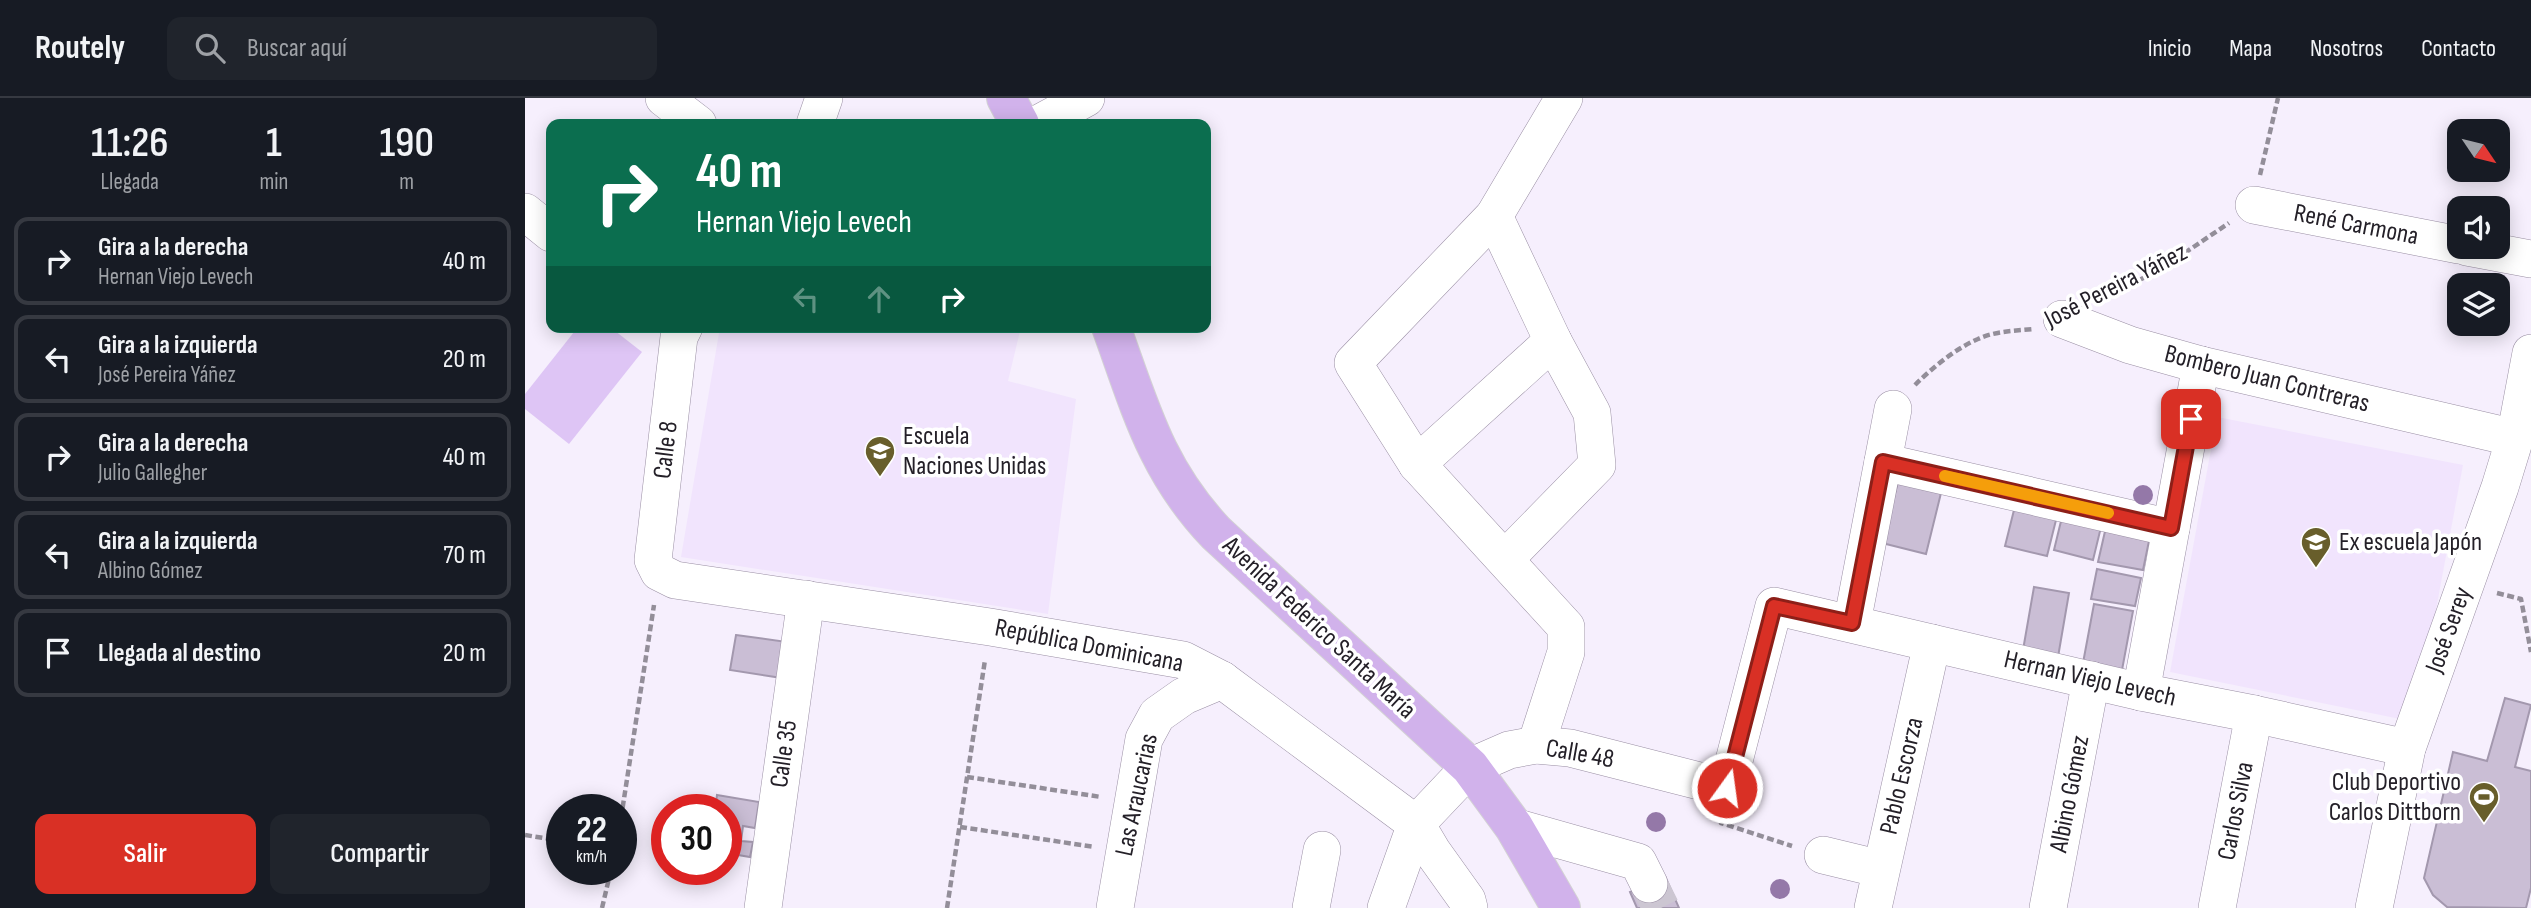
<!DOCTYPE html>
<html lang="es">
<head>
<meta charset="utf-8">
<style>
  body { margin:0; font-family:"Sofia Sans Condensed",sans-serif; background:#20242c; color:#f1f3f6; height:100vh; display:flex; flex-direction:column; font-size:26px; white-space:nowrap }
  * { box-sizing:border-box; margin:0 }
  p { font-size:23px; color:#9ea1a6 }
  .icon { flex:none; width:38px; height:38px; fill:none; stroke:currentColor; stroke-width:2; stroke-linecap:round; stroke-linejoin:round }
  .map { position:relative; flex:1; overflow:hidden }
  .side { display:flex; flex-direction:column; background:#171b24; width:525px }
  .side>* { flex:none }
  .guide { position:absolute; left:21px; top:21px; width:665px; height:214px; border-radius:14px; box-shadow:0 4px 18px #0003; background:#0b6e4f; color:#fff; overflow:hidden }
  .needle { width:46px; rotate:125deg }
  .controls { position:absolute; left:1922px; top:21px; display:grid; gap:14px }
  .controls a { display:grid; place-items:center; width:63px; height:63px; border-radius:14px; background:#171b24; box-shadow:0 4px 18px #0003; font-size:35px }
  .speed { position:absolute; left:21px; top:696px; display:flex; gap:14px; font-size:35px; font-weight:700; text-align:center }
  .speed>* { display:grid; place-content:center; width:91px; height:91px; border-radius:50%; background:#171b24; box-shadow:0 4px 18px #0003; line-height:1 }
  .speed small { font-size:18px; font-weight:400 }
  .speed .limit { border:10px solid #d22; background:#fff; color:#111 }
  .pin { position:absolute; display:grid; place-items:center; width:60px; height:60px; color:#fff; margin:-30px; border-radius:14px; box-shadow:0 4px 10px #0006 }
  .me { position:absolute; width:77px; margin:-38px; rotate:14deg; stroke-linejoin:round; filter:drop-shadow(0 0 5px #0008) }
  .turn { display:flex; align-items:center; gap:24px; height:147px; padding:0 35px; font-size:32px }
  .turn .icon { width:91px; height:91px; stroke-width:2.5 }
  .turn b { display:block; font-size:49px; line-height:60px }
  .lanes { display:flex; align-items:center; height:66px; padding:0 35px; background:#0003; justify-content:center; gap:35px; direction:ltr }
  .lanes .off { opacity:.35 }
  .eta { display:flex; justify-content:space-evenly; align-items:center; height:119px; text-align:center }
  .eta b { font-size:42px; font-weight:600; line-height:49px }
  .button { display:flex; gap:14px; margin-top:auto; padding:14px 35px }
  .button a { flex:1; height:80px; border-radius:14px; background:#d93025; color:#fff; font-size:28px; font-weight:600; line-height:80px; text-align:center }
  .button a+a { background:#20242c; color:#f1f3f6 }
  ul { padding:0; list-style:none }
  li { display:flex; align-items:center; gap:21px; height:88px; margin:0 14px 10px; padding:0 21px; border:4px solid #363941; border-radius:14px }
  li div { flex:1 }
  li b { display:block; font-size:26px }
  li em { font-style:normal }
  header { display:flex; align-items:center; gap:42px; box-sizing:border-box; height:98px; padding:0 35px; background:#171b24; border-bottom:2px solid #363941 }
  header strong { font-size:33px }
  nav { display:flex; gap:38px; margin-inline-start:auto; font-size:24px }
  .search { width:490px; height:63px; background:#20242c; display:flex; align-items:center; gap:18px; box-sizing:border-box; padding:0 24px; border-radius:14px; color:#9ea1a6; font-size:26px }
  main { display:flex; flex:1; min-height:0 }
  .map>svg:first-child { display:block }
</style>
</head>
<body>
<header>
<strong>Routely</strong>
<div class="search"><svg class="icon" aria-label="search" viewBox="0 0 24 24"><circle cx="10" cy="10" r="6"/><path d="M15 15l6 6"/></svg>Buscar aquí</div>
<nav><a>Inicio</a><a>Mapa</a><a>Nosotros</a><a>Contacto</a></nav>
</header>
<main>
<section class="side">
<div class="eta">
<div><b>11:26</b><p>Llegada</p></div>
<div><b>1</b><p>min</p></div>
<div><b>190</b><p>m</p></div>
</div>
<ul>
<li><svg class="icon" aria-label="right" viewBox="0 0 24 24"><path d="M7 20v-9h11M14 6l5 5-5 5"/></svg><div><b>Gira a la derecha</b><p>Hernan Viejo Levech</p></div><em>40 m</em></li>
<li><svg class="icon" aria-label="left" viewBox="0 0 24 24"><path d="M17 20v-9H6M10 6l-5 5 5 5"/></svg><div><b>Gira a la izquierda</b><p>José Pereira Yáñez</p></div><em>20 m</em></li>
<li><svg class="icon" aria-label="right" viewBox="0 0 24 24"><path d="M7 20v-9h11M14 6l5 5-5 5"/></svg><div><b>Gira a la derecha</b><p>Julio Gallegher</p></div><em>40 m</em></li>
<li><svg class="icon" aria-label="left" viewBox="0 0 24 24"><path d="M17 20v-9H6M10 6l-5 5 5 5"/></svg><div><b>Gira a la izquierda</b><p>Albino Gómez</p></div><em>70 m</em></li>
<li><svg class="icon" aria-label="arrive" viewBox="0 0 24 24"><path d="M6 21V4h12l-3 4 3 4H6"/></svg><div><b>Llegada al destino</b></div><em>20 m</em></li>
</ul>
<div class="button"><a>Salir</a><a>Compartir</a></div>
</section>
<div class="map">
<svg width="2006" height="810" viewBox="0 0 2006 810">
  <rect width="100%" height="100%" fill="#f6effd"/>
  <g fill="#f1e4fd">
    <polygon points="195,229 496,229 483,283 551,301 523,516 156,459"/>
    <polygon points="1692,319 1938,367 1890,624 1645,574"/>
  </g>
  <polygon fill="#dec5f5" points="53,229 85,229 117,254 44,346 0,311 0,296"/>
  <g fill="#cabed5" stroke="#a398ae" stroke-width="2">
    <polygon points="1373,384 1416,395 1401,456 1357,445"/>
    <polygon points="1490,408 1532,418 1522,458 1480,448"/>
    <polygon points="1537,419 1576,429 1568,462 1529,452"/>
    <polygon points="1581,429 1625,438 1618,472 1573,464"/>
    <polygon points="1572,471 1616,480 1610,508 1566,501"/>
    <polygon points="1509,489 1544,495 1533,559 1498,552"/>
    <polygon points="1569,506 1608,513 1597,572 1558,565"/>
    <polygon points="211,537 262,544 257,580 205,572"/>
    <polygon points="1980,600 2006,607 1990,669 2006,673 2006,790 2001,810 1922,809 1908,797 1899,780 1928,654 1962,663"/>
    <polygon points="192,697 234,704 230,730 218,728 216,743 228,744 225,759 201,755 201,712 190,712"/>
    <polygon points="1140,778 1154,810 1112,810 1105,794"/>
  </g>
  <g fill="none" stroke-linecap="round" stroke-linejoin="round">
    <polyline stroke="#ccc6d2" stroke-width="37" stroke-dasharray="37 18" stroke-linecap="butt" points="1124,786 1136,810"/>
    <g stroke="#9a8fa4" stroke-width="38">
      <g id="minor">
        <polyline points="139,0 173,26"/>
        <polyline points="290,26 299,0"/>
        <polyline points="513,26 561,0"/>
        <polyline points="1729,107 1934,147"/>
        <polyline points="0,114 26,135"/>
        <polyline points="969,118 1028,243 1067,315 1072,367 980,461"/>
        <polyline points="1942,149 2006,161"/>
        <polyline points="1537,221 1605,247 1676,267 1990,340"/>
        <polyline points="159,229 154,239 128,462 134,474 150,482 465,529 658,562 697,582 891,726 907,753 942,802 944,810"/>
        <polyline points="1358,364 1646,430"/>
        <polyline points="892,366 1028,243"/>
        <polyline points="1327,525 1368,311"/>
        <polyline points="1616,594 1676,267"/>
        <polyline points="1011,647 1041,554 1041,529 892,366 828,265 969,118 1039,0"/>
        <polyline points="989,729 1113,764 1124,786"/>
        <polyline points="1298,757 1356,771"/>
        <polyline points="238,810 281,501"/>
        <polyline points="590,810 619,641 632,617 659,598 697,582"/>
        <polyline points="786,810 797,752"/>
        <polyline points="861,810 891,726 945,669 984,652 1011,647 1045,650 1202,690 1249,508 1616,594 1729,616 1882,650"/>
        <polyline points="1348,810 1407,545"/>
        <polyline points="1523,810 1566,582"/>
        <polyline points="1692,810 1729,616"/>
        <polyline points="1849,810 1882,650 1975,389 1990,340 2006,255"/>
      </g>
    </g>
    <g stroke="#d3d2d4" stroke-width="40">
      <g id="major">
        <polyline points="481,0 495,26"/>
        <path d="M 586,229 C 615,309 631,372 691,435 L 945,669 L 989,729 L 1036,810"/>
      </g>
    </g>
    <g stroke="#938e99" stroke-width="4.5" stroke-dasharray="7 3.5" stroke-linecap="butt">
      <polyline points="1735,77 1753,0"/>
      <polyline points="1577,201 1636,171 1704,125"/>
      <path d="M 1390,287 C 1407,270 1430,251 1453,241 C 1470,233 1489,233 1508,231"/>
      <polyline points="1972,495 1996,501 2006,554"/>
      <polyline points="442,679 576,699"/>
      <polyline points="96,720 129,507"/>
      <polyline points="1197,721 1196,725 1267,748"/>
      <polyline points="435,729 570,749"/>
      <polyline points="0,737 37,743"/>
      <polyline points="77,810 86,772"/>
      <polyline points="422,810 460,562"/>
    </g>
    <use href="#minor" stroke="#fff" stroke-width="37"/>
    <use href="#major" stroke="#d1b2eb" stroke-width="38"/>
  </g>
  <g fill="#9478a8">
    <circle cx="1618" cy="397" r="10"/>
    <circle cx="1131" cy="724" r="10"/>
    <circle cx="1255" cy="791" r="10"/>
  </g>
  <g fill="none" stroke-linecap="round" stroke-linejoin="round">
    <g stroke="#8d1f18" stroke-width="18">
      <polyline id="route" points="1202,690 1249,508 1327,525 1358,364 1646,430 1666,321"/>
    </g>
    <use href="#route" stroke="#d93025" stroke-width="12"/>
    <polyline stroke="#f59e0b" stroke-width="12" points="1420,378 1583,415"/>
  </g>
  <defs>
    <g id="school-pin" transform="scale(1.575)"><path d="M0 17L-7.5 6A9.5 9.5 0 1 1 7.5 6Z" fill="#685e2b" stroke="#fff"/><path d="M0-5L7-2L0 1L-7-2ZM-4 1L0 2.5L4 1V4Q0 6-4 4Z" fill="#fff"/></g>
    <g id="stadium-pin" transform="scale(1.575)"><path d="M0 17L-7.5 6A9.5 9.5 0 1 1 7.5 6Z" fill="#685e2b" stroke="#fff"/><path d="M0-5a6.5 5 0 1 0 0 10a6.5 5 0 1 0 0-10ZM-3.5-1.8h7v3.6h-7Z" fill="#fff"/></g>
  </defs>
  <g fill-rule="evenodd">
    <use href="#school-pin" x="355" y="353"/>
    <use href="#school-pin" x="1791" y="444"/>
    <use href="#stadium-pin" x="1959" y="699"/>
  </g>
  <g text-anchor="middle" dominant-baseline="central" stroke-width="7" stroke-linejoin="round" paint-order="stroke">
    <g font-size="26" fill="#242028" stroke="#fff">
      <text transform="translate(1831 127) rotate(11)">René Carmona</text>
      <text transform="translate(1591 188) rotate(-27)">José Pereira Yáñez</text>
      <text transform="translate(1742 281) rotate(14)">Bombero Juan Contreras</text>
      <text transform="translate(141 352) rotate(-83)">Calle 8</text>
      <text transform="translate(794 530) rotate(43)">Avenida Federico Santa María</text>
      <text transform="translate(1924 532) rotate(-70)">José Serey</text>
      <text transform="translate(564 548) rotate(11)">República Dominicana</text>
      <text transform="translate(1565 581) rotate(13)">Hernan Viejo Levech</text>
      <text transform="translate(259 656) rotate(-82)">Calle 35</text>
      <text transform="translate(1055 656) rotate(10)">Calle 48</text>
      <text transform="translate(1377 678) rotate(-77)">Pablo Escorza</text>
      <text transform="translate(1545 696) rotate(-79)">Albino Gómez</text>
      <text transform="translate(612 697) rotate(-78)">Las Araucarias</text>
      <text transform="translate(1711 713) rotate(-79)">Carlos Silva</text>
    </g>
    <g font-size="26" fill="#242028" stroke="#fff" text-anchor="start">
      <text x="378" y="338">Escuela<tspan x="378" dy="30">Naciones Unidas</tspan></text>
      <text x="1814" y="444">Ex escuela Japón</text>
      <text x="1936" y="684" text-anchor="end">Club Deportivo<tspan x="1936" dy="30">Carlos Dittborn</tspan></text>
    </g>
  </g>
</svg>
<div class="controls">
<a><svg class="needle" viewBox="-14 -14 28 28"><path d="M0-13l5 13h-10z" fill="#e53935"/><path d="M0 13l5-13h-10z" fill="#9ea1a6"/></svg></a>
<a><svg class="icon" aria-label="sound" viewBox="0 0 24 24"><path d="M4 9h4l5-4v14l-5-4H4zM17 9q2 3 0 6"/></svg></a>
<a><svg class="icon" aria-label="layers" viewBox="0 0 24 24"><path d="M12 4l9 5-9 5-9-5zM3 14l9 5 9-5"/></svg></a>
</div>
<div class="speed"><div>22<small>km/h</small></div><div class="limit">30</div></div>
<div class="pin" style="left:1666px;top:321px;background:#d93025"><svg class="icon" aria-label="arrive" viewBox="0 0 24 24"><path d="M6 21V4h12l-3 4 3 4H6"/></svg></div>
<svg class="me" style="left:1202px;top:690px" viewBox="-20 -20 40 40"><circle r="17" fill="#d93025" stroke="#fff" stroke-width="3"/><path d="M0-11L8 9 0 5-8 9z" fill="#fff"/></svg>
<div class="guide">
<div class="turn"><svg class="icon" aria-label="right" viewBox="0 0 24 24"><path d="M7 20v-9h11M14 6l5 5-5 5"/></svg><div><b>40 m</b>Hernan Viejo Levech</div></div>
<div class="lanes"><svg class="icon off" aria-label="left" viewBox="0 0 24 24"><path d="M17 20v-9H6M10 6l-5 5 5 5"/></svg><svg class="icon off" aria-label="ahead" viewBox="0 0 24 24"><path d="M12 20V5M6 11l6-6 6 6"/></svg><svg class="icon" aria-label="right" viewBox="0 0 24 24"><path d="M7 20v-9h11M14 6l5 5-5 5"/></svg></div>
</div>
</div>
</main>
</body>
</html>
